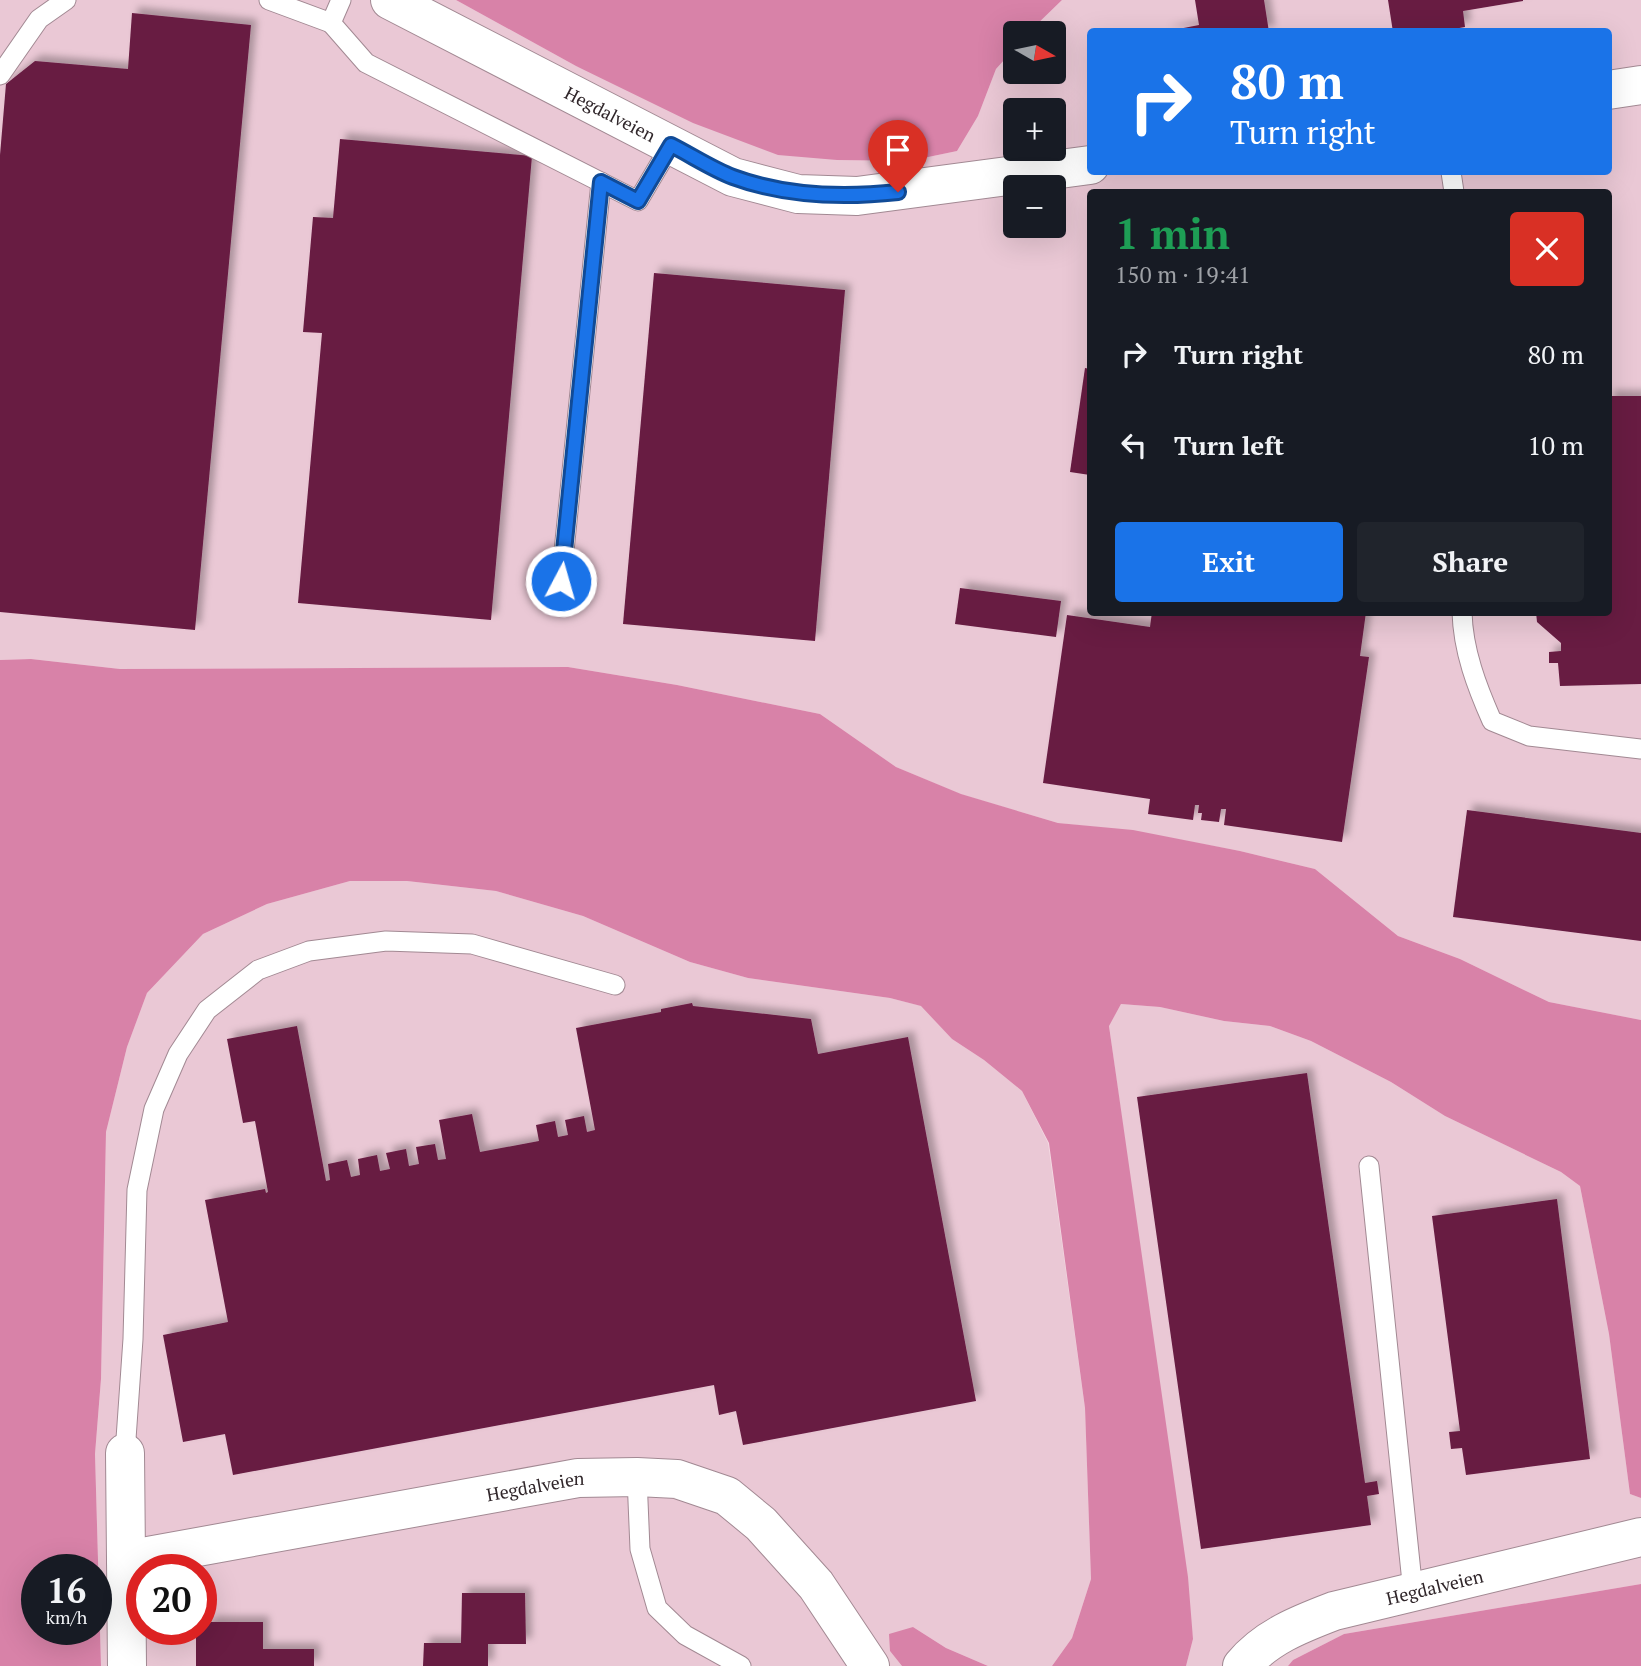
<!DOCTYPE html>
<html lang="en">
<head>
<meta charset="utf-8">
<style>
  body { margin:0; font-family:"PT Serif",serif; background:#20242c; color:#f1f3f6; height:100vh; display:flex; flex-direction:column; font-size:26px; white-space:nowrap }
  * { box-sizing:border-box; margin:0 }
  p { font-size:23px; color:#9ea1a6 }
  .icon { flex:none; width:38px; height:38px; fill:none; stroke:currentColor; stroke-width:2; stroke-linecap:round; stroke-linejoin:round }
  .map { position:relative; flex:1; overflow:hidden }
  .drawer { position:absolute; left:1087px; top:189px; width:525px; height:427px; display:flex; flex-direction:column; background:#171b24; border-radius:7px; box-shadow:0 7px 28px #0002 }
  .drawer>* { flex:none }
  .guide { position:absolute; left:1087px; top:28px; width:525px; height:147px; border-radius:7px; box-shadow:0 7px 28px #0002; background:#1a73e8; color:#fff; overflow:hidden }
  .needle { width:46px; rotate:99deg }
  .fabs { position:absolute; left:1003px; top:21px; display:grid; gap:14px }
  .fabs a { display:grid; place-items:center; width:63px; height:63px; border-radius:7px; background:#171b24; box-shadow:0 7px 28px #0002; font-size:35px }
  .speed { position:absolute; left:21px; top:1554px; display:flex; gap:14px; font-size:35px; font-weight:700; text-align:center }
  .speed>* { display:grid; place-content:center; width:91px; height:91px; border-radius:50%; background:#171b24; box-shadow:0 7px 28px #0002; line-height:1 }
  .speed small { font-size:18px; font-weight:400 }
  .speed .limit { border:10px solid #d22; background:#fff; color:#111 }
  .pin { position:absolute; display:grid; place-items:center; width:60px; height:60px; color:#fff; margin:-72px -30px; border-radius:50% 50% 50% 0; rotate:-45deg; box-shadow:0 0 7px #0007 }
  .pin .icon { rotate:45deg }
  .me { position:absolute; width:77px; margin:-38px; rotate:6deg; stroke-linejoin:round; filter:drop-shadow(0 0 5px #0008) }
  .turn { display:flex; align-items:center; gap:24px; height:147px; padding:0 28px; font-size:32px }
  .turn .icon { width:91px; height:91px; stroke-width:2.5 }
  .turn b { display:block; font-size:49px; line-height:60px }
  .round { display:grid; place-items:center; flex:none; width:74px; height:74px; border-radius:7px; background:#20242c }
  .summary { display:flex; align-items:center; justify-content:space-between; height:119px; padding:0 28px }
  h1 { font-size:42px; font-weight:600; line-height:52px; color:#1e9e55 }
  .cta { display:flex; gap:14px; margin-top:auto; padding:14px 28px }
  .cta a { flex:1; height:80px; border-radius:7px; background:#1a73e8; color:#fff; font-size:28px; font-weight:600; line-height:80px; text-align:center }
  .cta a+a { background:#20242c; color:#f1f3f6 }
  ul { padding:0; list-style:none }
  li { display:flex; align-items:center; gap:21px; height:91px; padding:0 28px }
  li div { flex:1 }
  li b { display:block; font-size:26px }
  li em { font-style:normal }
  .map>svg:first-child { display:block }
</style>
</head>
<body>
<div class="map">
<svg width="1641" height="1666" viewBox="0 0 1641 1666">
  <defs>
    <filter id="shadow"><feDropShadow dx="6" dy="-6" stdDeviation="3.5" flood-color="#0004"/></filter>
  </defs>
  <rect width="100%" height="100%" fill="#f4d9e3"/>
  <g fill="#eac8d5" fill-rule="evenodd">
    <path d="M 0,0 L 456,0 L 576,66 L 837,160 L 909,161 L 957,151 L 978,116 L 996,69 L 1015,48 L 1015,72 L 1054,72 L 1054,33 L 1028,33 L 1062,0 L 1641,0 L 1641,1020 L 1549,1002 L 1460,959 L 1398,936 L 1315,869 L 1240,851 L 1133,831 L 1058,823 L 960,794 L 896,767 L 820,714 L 677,685 L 568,667 L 120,669 L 31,659 L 0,660 ZM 1090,32 L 1608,32 L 1608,172 L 1090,172 ZM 1015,110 L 1054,110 L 1054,149 L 1015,149 ZM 1015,187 L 1054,187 L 1054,226 L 1015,226 ZM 1090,192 L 1608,192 L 1608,612 L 1090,612 Z"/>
    <path d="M 350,881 L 407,881 L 496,891 L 583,916 L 690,962 L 748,978 L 890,998 L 922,1006 L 952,1039 L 984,1060 L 1022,1091 L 1048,1143 L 1085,1408 L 1091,1579 L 1072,1638 L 1052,1666 L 988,1666 L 946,1648 L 913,1627 L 890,1651 L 902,1666 L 101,1666 L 95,1454 L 101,1379 L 106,1132 L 127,1047 L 147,993 L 203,934 L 267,904 ZM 142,1570 L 201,1570 L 201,1629 L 142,1629 Z"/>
    <polygon points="1121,1004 1160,1007 1224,1021 1270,1026 1311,1041 1391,1082 1445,1116 1561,1172 1580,1186 1609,1334 1630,1494 1641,1498 1641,1584 1344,1634 1293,1660 1288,1666 1186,1666 1193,1639 1109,1025"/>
  </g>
  <g fill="#d882a8" fill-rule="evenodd">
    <polygon points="456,0 1062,0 1028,33 1015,33 1015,48 996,69 978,116 957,151 909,161 837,160 778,155 693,123 576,66"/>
    <path d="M 31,659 L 120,669 L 568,667 L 677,685 L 820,714 L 896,767 L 961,794 L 1058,823 L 1133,830 L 1240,851 L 1315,869 L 1398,936 L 1460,959 L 1549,1002 L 1641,1020 L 1641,1498 L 1630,1494 L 1609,1334 L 1580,1186 L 1561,1172 L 1445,1116 L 1391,1082 L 1311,1041 L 1270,1026 L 1224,1021 L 1160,1007 L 1121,1004 L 1109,1026 L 1188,1577 L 1193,1639 L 1186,1666 L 1052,1666 L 1072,1638 L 1091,1579 L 1085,1408 L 1049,1143 L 1022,1091 L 984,1060 L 952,1039 L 921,1006 L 890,998 L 748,978 L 690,962 L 583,916 L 496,891 L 407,881 L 350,881 L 267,904 L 203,934 L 147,993 L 127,1047 L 106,1132 L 101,1379 L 95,1454 L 101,1666 L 0,1666 L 0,660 ZM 37,1570 L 96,1570 L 96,1629 L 37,1629 Z"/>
    <polygon points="1641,1584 1641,1666 1288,1666 1293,1660 1344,1634"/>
    <polygon points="913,1627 946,1648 988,1666 902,1666 890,1651 889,1634"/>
  </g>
  <g fill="#671b42" filter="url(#shadow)">
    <polygon points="1195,0 1264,0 1269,32 1163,32 1199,25"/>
    <polygon points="1388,0 1523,0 1523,1 1463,11 1465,27 1437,32 1393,32"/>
    <polygon points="132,13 251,25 195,630 0,612 0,155 6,84 35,61 128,69"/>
    <polygon points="340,139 532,156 491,620 298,603 322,333 303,332 313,217 333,218"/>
    <polygon points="654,273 845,290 815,641 623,624"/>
    <polygon points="1085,368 1090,369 1090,475 1070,472"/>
    <polygon points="1608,396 1641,396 1641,684 1560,686 1558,663 1549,663 1549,652 1561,651 1561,643 1537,622 1536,612 1608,612"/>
    <polygon points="960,588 1061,601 1056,637 955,624"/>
    <polygon points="1152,612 1366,612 1360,656 1369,657 1342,842 1224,825 1226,809 1221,809 1219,822 1201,820 1202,813 1198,813 1199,805 1195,805 1193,820 1148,814 1150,799 1043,783 1067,615 1150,627"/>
    <polygon points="1467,810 1641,833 1641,941 1453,917"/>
    <polygon points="692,1003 693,1006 811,1019 818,1054 908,1037 976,1401 743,1445 736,1411 719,1415 714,1385 233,1475 225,1434 183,1442 163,1335 228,1322 205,1200 265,1189 266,1193 268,1192 255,1121 243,1123 227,1039 297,1026 326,1181 330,1180 328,1164 347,1160 351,1177 360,1175 358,1159 377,1155 380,1171 390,1169 386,1153 406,1149 409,1166 419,1164 416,1147 435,1144 438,1160 446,1159 439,1120 472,1114 480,1152 539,1141 536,1125 555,1121 558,1137 568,1135 565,1120 584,1116 587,1132 595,1130 576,1028 661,1012 661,1009"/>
    <polygon points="1307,1073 1365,1483 1377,1481 1379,1494 1367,1496 1371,1525 1201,1549 1137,1097"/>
    <polygon points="1557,1199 1590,1459 1466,1475 1462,1448 1451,1449 1449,1432 1460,1431 1432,1216"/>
    <polygon points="462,1593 525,1593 526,1644 488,1644 488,1666 423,1666 424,1643 461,1643"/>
    <polygon points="211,1622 263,1622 263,1649 314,1649 314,1666 196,1666 196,1637"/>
  </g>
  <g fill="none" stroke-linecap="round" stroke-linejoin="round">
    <g stroke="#a28993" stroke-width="21">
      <g id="service">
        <polyline points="269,0 331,23 341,0"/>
        <polyline points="331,23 366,63 638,201 671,145"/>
        <polyline points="0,75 39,19 66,0"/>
        <polyline points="1451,172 1454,192"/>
        <polyline points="561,581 601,182"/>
        <path d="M 1462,612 C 1463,651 1477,687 1492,721 L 1529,736 L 1641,749"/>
        <polyline points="1369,1166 1413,1592"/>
        <polyline points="125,1453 133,1339 137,1190 154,1109 178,1054 207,1010 258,970 309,951 386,941 472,944 615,985"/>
        <polyline points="637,1477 640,1549 657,1608 685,1635 741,1666"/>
      </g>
    </g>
    <g stroke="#a28993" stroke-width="40">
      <g id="minor">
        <path id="s1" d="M 390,0 L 733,177 L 798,194 L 857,196 L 1090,165"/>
        <polyline points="1608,90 1641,85"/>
        <polyline points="125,1453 127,1666"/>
        <path id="s2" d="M 126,1560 L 578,1478 L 637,1477 L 677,1479 L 727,1496 L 761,1524 L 816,1585 L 870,1666"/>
        <path id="s3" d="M 1242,1666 C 1266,1637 1300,1624 1334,1611 L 1641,1537"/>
      </g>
    </g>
    <use href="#service" stroke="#fff" stroke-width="19"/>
    <use href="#minor" stroke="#fff" stroke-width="38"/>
  </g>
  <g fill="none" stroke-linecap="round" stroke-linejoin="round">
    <g stroke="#114b97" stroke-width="18">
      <path id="route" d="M 561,581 L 601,182 L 638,201 L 671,145 C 691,155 712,169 733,177 C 787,197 843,198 898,192"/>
    </g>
    <use href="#route" stroke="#1a73e8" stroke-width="12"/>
  </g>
  <g text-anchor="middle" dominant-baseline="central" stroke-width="7" stroke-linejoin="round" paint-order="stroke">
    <g font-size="18" fill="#30262a" stroke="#f4d9e3">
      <text stroke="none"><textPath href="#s1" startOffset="248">Hegdalveien</textPath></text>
      <text stroke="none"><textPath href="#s2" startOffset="416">Hegdalveien</textPath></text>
      <text stroke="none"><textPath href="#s3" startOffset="212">Hegdalveien</textPath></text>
    </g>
  </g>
</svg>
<div class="fabs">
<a><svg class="needle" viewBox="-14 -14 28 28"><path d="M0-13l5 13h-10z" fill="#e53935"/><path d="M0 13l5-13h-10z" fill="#9ea1a6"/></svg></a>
<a>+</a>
<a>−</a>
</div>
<div class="speed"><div>16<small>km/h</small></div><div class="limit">20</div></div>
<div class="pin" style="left:898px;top:192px;background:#d93025"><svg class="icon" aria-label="arrive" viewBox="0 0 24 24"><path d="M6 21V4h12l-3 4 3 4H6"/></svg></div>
<svg class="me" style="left:561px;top:581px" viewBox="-20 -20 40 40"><circle r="17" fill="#1a73e8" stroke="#fff" stroke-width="3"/><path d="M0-11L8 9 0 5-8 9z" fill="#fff"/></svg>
<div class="guide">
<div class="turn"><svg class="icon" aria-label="right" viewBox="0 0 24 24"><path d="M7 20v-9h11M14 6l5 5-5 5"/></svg><div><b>80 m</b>Turn right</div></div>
</div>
<section class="drawer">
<div class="summary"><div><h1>1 min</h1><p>150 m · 19:41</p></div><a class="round" style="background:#d93025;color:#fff"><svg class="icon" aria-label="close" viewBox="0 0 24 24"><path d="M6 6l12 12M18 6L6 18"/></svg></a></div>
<ul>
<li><svg class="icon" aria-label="right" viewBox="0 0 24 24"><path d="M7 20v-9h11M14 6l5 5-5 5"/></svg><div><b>Turn right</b></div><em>80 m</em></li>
<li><svg class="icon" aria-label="left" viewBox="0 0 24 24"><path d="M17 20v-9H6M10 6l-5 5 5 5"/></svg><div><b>Turn left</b></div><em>10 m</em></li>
</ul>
<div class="cta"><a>Exit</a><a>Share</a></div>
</section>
</div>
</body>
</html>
